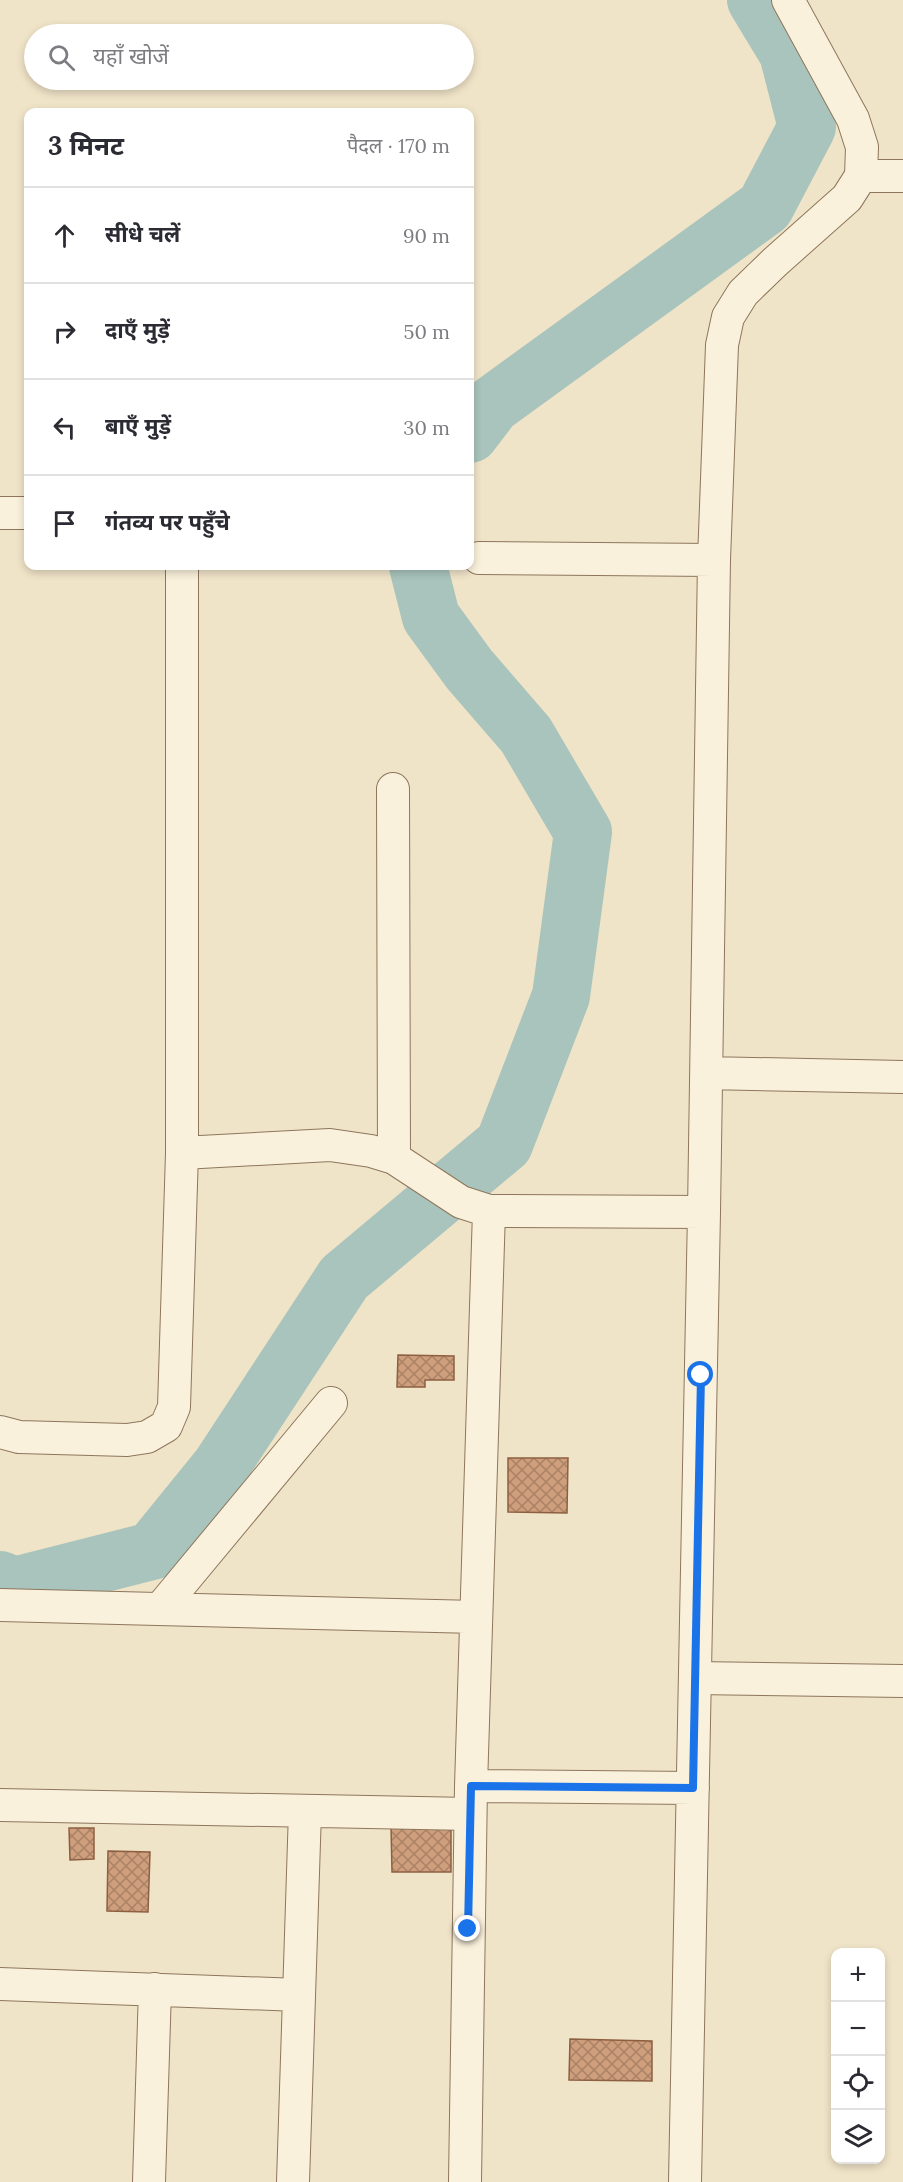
<!DOCTYPE html>
<html lang="hi">
<meta charset="utf-8">
<style>
body{margin:0;font-family:Lora,"Noto Sans Devanagari",serif;background:#f2f2f3;color:#2b2b33}
.controls{position:absolute;right:18px;bottom:18px;display:grid;overflow:hidden;border-radius:12px;box-shadow:0 3px 9px #0003}
.controls button{width:54px;height:54px;display:grid;place-items:center;padding:0;border:0;border-bottom:2px solid #e1e1e2;background:#fff;color:#2b2b33;font:30px sans-serif}
.stop{position:absolute;width:18px;height:18px;margin:-14px;border:4px solid #1a73e8;border-radius:50%;background:#fff}
.stop.end{background:#1a73e8;border-color:#fff;box-shadow:0 2px 6px #0008}
.list{margin:0;padding:0;list-style:none}
h2{display:flex;justify-content:space-between;align-items:center;height:78px;margin:0;padding:0 24px;font-size:26px}
h2 small{font-size:20px;font-weight:400;color:#7c7c81}
.list li{display:grid;grid-template-columns:39px 1fr auto;gap:18px;align-items:center;box-sizing:border-box;height:96px;padding:0 24px;border-top:2px solid #e1e1e2}
.list b{display:block;font-size:22px;white-space:nowrap}
.list em{font-size:20px;font-style:normal;color:#7c7c81}
.icon{flex:none;width:33px;height:33px;fill:none;stroke:currentColor;stroke-width:2;stroke-linecap:round;stroke-linejoin:round}
.map{position:relative;flex:none;width:903px;height:2182px;overflow:hidden}
.search{position:absolute;background:#fff;box-shadow:0 3px 9px #0003;left:24px;top:24px;width:450px;height:66px;display:flex;align-items:center;gap:15px;box-sizing:border-box;padding:0 21px;border-radius:33px;color:#7c7c81;font-size:22px}
.panel{position:absolute;background:#fff;box-shadow:0 3px 9px #0003;left:24px;top:108px;width:450px;height:462px;border-radius:12px}
.map>svg:first-child{display:block}
</style>
<div class="map">
<svg width="903" height="2182" viewBox="0 0 903 2182">
<defs>
<pattern id="building-cross-hatch" width="8" height="8" patternUnits="userSpaceOnUse" patternTransform="scale(1.5)"><rect width="8" height="8" fill="#cf9f7d"/><path d="M0 0l8 8M0 8l8-8" fill="none" stroke="#a98266"/></pattern>
</defs>
<rect width="100%" height="100%" fill="#f0e4c8"/>
<g fill="none" stroke-linecap="round" stroke-linejoin="round">
<path stroke="#a9c4bc" stroke-width="58" d="M470 434 492 405 765 207 807 127 788 53 756 0
M0 1580 14 1586 152 1551 221 1466 344 1278 504 1144 561 996 583 832 526 735 469 669 431 617 418 566"/>
</g>
<path fill="url(#building-cross-hatch)" stroke="#8d5f41" stroke-width="1.5" d="M398 1355 454 1356V1380H425V1387H397Z
M508 1458H568L567 1513 508 1512Z
M451 1825V1872H392L391 1826Z
M69 1828H94V1859L70 1860Z
M108 1851 150 1852 148 1912 107 1911Z
M570 2039 652 2041V2081L569 2080Z"/>
<g fill="none" stroke-linecap="round" stroke-linejoin="round">
<g stroke="#8d765c" stroke-width="34">
<path id="street" d="M861 176H903
M0 513H28
M479 558 714 560
M182 566V1153
M393 789 394 1158
M707 1073 903 1077
M0 1432 19 1437 127 1440 147 1437 166 1426 174 1407 182 1153 330 1145 371 1151 394 1158 461 1202 489 1211 704 1212
M0 1605 476 1617
M160 1609 331 1403
M695 1678 903 1681
M471 1786 693 1788
M0 1805 470 1814
M0 1984 299 1995
M149 2182 155 1989
M293 2182 305 1811
M465 2182 471 1786 489 1211
M685 2182 704 1212 714 560 722 345 728 317 743 293 775 262 847 198 861 176 862 147 853 119 788 0"/>
</g>
<use href="#street" stroke="#faf1dc" stroke-width="32"/>
</g>
<g fill="none" stroke-linecap="round" stroke-linejoin="round">
<path stroke="#1a73e8" stroke-width="8" d="M468 1929 471 1786 693 1788 701 1375"/>
</g>
</svg>
<div class="controls">
<button>+</button>
<button>−</button>
<button><svg class="icon" aria-label="locate" viewBox="0 0 24 24"><circle cx="12" cy="12" r="6"/><path d="M12 2v4M12 18v4M2 12h4M18 12h4"/></svg></button>
<button><svg class="icon" aria-label="layers" viewBox="0 0 24 24"><path d="M12 4l9 5-9 5-9-5zM3 14l9 5 9-5"/></svg></button>
</div>
<div class="stop" style="left:701px;top:1375px"></div>
<div class="stop end" style="left:468px;top:1929px"></div>
<div class="search"><svg class="icon" aria-label="search" viewBox="0 0 24 24"><circle cx="10" cy="10" r="6"/><path d="M15 15l6 6"/></svg>यहाँ खोजें</div>
<section class="panel">
<h2>3 मिनट<small>पैदल · 170 m</small></h2>
<ul class="list">
<li><svg class="icon" aria-label="ahead" viewBox="0 0 24 24"><path d="M12 20V5M6 11l6-6 6 6"/></svg><div><b>सीधे चलें</b></div><em>90 m</em></li>
<li><svg class="icon" aria-label="right" viewBox="0 0 24 24"><path d="M7 20v-9h11M14 6l5 5-5 5"/></svg><div><b>दाएँ मुड़ें</b></div><em>50 m</em></li>
<li><svg class="icon" aria-label="left" viewBox="0 0 24 24"><path d="M17 20v-9H6M10 6l-5 5 5 5"/></svg><div><b>बाएँ मुड़ें</b></div><em>30 m</em></li>
<li><svg class="icon" aria-label="arrive" viewBox="0 0 24 24"><path d="M6 21V4h12l-3 4 3 4H6"/></svg><div><b>गंतव्य पर पहुँचे</b></div></li>
</ul>
</section>
</div>
